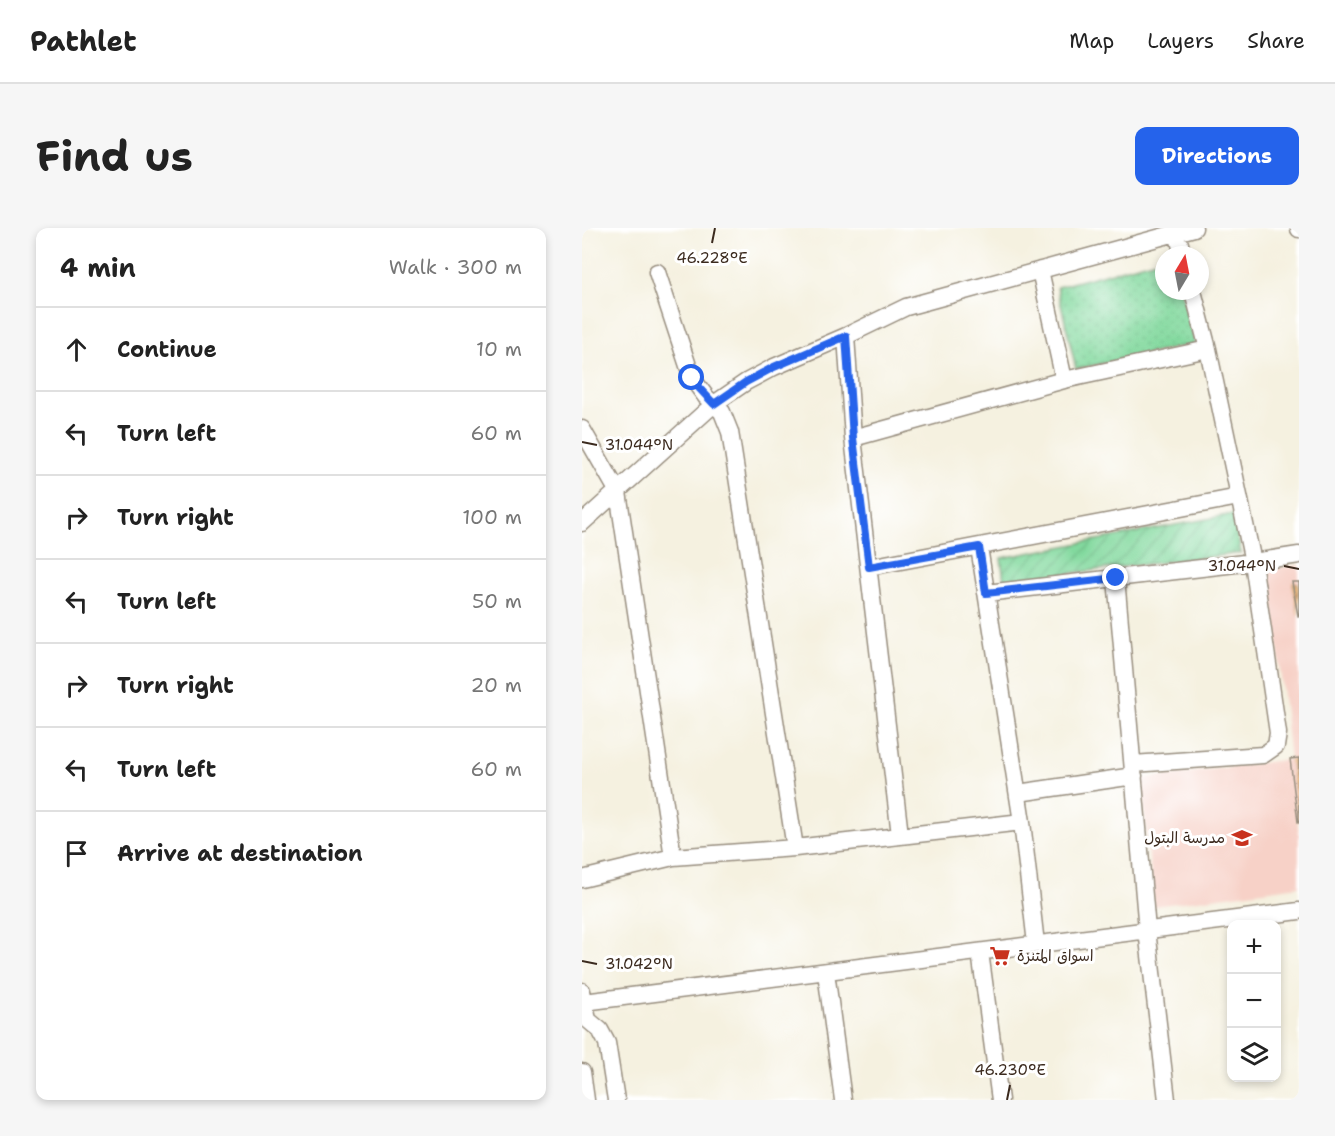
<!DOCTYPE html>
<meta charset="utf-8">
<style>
body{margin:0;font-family:"Shantell Sans","Playpen Sans Arabic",sans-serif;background:#f6f6f6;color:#222}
.controls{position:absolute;right:18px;bottom:18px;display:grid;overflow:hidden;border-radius:12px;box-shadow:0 3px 9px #0003}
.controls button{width:54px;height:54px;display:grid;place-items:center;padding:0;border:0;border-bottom:2px solid #e0e0e0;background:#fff;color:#222;font:30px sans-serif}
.compass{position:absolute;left:573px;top:18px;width:54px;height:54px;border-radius:50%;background:#fff;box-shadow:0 3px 9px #0003;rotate:10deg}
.stop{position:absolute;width:18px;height:18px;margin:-14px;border:4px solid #2563eb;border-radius:50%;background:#fff}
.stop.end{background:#2563eb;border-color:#fff;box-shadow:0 2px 6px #0008}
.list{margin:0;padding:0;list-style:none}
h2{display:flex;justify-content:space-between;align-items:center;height:78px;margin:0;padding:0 24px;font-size:26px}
h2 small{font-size:20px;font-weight:400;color:#767676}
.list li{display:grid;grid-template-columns:39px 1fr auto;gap:18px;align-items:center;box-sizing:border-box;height:84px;padding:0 24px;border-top:2px solid #e0e0e0}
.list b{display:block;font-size:22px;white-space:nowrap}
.list em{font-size:20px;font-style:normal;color:#767676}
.icon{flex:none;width:33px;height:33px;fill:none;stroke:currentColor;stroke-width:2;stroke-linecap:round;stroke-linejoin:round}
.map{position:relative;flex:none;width:717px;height:872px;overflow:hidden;border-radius:12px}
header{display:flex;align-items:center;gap:36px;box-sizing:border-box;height:84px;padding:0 30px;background:#fff;border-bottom:2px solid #e0e0e0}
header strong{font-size:28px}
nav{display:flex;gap:33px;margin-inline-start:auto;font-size:21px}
.intro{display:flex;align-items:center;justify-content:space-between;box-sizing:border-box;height:144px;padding:0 36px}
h1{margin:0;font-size:42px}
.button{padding:15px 27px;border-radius:12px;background:#2563eb;color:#fff;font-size:21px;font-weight:700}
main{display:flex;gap:36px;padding:0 36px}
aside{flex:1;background:#fff;border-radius:12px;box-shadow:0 3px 9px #0003}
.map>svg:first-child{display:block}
</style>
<header>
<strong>Pathlet</strong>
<nav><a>Map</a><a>Layers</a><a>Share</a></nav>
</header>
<div class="intro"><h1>Find us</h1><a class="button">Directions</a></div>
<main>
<aside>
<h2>4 min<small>Walk · 300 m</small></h2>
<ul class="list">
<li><svg class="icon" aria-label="ahead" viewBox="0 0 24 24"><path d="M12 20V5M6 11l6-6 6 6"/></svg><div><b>Continue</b></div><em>10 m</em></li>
<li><svg class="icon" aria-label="left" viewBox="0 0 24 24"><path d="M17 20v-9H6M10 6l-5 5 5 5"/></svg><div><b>Turn left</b></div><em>60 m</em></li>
<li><svg class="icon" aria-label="right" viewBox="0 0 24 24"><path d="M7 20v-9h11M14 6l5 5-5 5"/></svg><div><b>Turn right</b></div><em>100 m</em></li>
<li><svg class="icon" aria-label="left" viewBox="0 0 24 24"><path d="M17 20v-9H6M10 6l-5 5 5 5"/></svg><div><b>Turn left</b></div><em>50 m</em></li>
<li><svg class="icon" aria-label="right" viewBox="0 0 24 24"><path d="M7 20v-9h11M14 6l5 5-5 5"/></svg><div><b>Turn right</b></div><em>20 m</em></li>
<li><svg class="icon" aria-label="left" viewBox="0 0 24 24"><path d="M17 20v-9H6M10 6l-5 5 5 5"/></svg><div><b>Turn left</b></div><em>60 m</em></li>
<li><svg class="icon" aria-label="arrive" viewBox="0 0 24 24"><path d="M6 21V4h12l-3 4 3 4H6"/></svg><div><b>Arrive at destination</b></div></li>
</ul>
</aside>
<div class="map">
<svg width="717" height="872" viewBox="0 0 717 872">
<defs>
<pattern id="park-dots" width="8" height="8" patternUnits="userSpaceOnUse" patternTransform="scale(1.5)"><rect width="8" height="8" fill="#82d99e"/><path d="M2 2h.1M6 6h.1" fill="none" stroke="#71ba88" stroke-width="1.8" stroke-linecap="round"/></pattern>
<pattern id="garden-furrows" width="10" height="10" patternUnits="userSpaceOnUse" patternTransform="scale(1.5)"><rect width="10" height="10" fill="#82d99e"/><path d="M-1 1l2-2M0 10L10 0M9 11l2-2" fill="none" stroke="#71ba88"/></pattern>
<pattern id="building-cross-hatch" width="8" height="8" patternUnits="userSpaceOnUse" patternTransform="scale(1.5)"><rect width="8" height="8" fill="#e2b27a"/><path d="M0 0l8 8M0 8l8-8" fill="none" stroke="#b89163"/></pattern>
</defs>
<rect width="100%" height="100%" fill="#fff"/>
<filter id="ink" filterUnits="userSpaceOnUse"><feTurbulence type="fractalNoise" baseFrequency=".0167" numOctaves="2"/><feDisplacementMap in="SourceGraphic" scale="12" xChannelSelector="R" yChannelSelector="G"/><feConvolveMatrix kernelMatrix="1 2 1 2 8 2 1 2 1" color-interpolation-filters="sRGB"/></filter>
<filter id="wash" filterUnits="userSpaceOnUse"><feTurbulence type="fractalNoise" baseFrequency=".008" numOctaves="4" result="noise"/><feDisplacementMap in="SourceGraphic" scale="24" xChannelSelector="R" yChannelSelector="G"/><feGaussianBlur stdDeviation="1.35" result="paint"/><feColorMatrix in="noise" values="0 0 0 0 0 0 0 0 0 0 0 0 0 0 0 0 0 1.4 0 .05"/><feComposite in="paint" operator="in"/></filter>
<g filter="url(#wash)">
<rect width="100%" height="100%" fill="#f5f1e0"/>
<path fill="#f7d1c7" d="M717 337V530L708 532 717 607V658L572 678 559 551 708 531 687 341Z"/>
<path fill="url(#park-dots)" stroke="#5e825e" stroke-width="1.5" d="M582 30V63H599L613 116 494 141 475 59Z"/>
<path fill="url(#garden-furrows)" stroke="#5e825e" stroke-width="1.5" d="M651 286 659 325 422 353 419 330Z"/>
<g id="blocks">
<path fill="url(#building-cross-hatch)" d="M710 354H717V388H716Z
M717 530V594H716L708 531Z"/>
</g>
</g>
<g filter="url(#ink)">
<use href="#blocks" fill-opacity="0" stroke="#988e7f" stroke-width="1.5"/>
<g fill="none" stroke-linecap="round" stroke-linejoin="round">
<g stroke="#988e7f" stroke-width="19">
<path id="minor" d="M717 0V1
M595 5 601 27
M458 42 482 152
M75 44 110 150 124 169 140 184 148 204 213 620
M264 108 271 210 318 607
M0 201 36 264 91 629
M271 210 482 152 626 121
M0 295 132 176 164 154 192 139 264 108 324 79 612 0
M397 319 440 594 454 716
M287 339 657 269
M534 350 565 702 585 872
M404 365 671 334 717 327
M551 536 681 527 694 518 696 505 671 334 626 121 611 63
M436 565 552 548
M0 651 91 629 213 620 440 594
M398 724 418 872
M244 744 261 872
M0 763 6 792 18 802 25 815 34 872
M2 774 717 683
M0 844 4 872"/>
</g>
<use href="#minor" stroke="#fff" stroke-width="16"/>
</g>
</g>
<g fill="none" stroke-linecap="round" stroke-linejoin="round" filter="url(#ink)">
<path stroke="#2563eb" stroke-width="8" d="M110 150 117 160 132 176 164 154 192 139 264 108 271 210 287 339 397 319 404 365 534 350"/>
</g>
<path fill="none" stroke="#3b2a1e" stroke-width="2" d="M130 15 133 0M0 214 15 217M702 338 717 341M0 733 15 736M425 872 428 857"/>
<defs>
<g id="school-bare" transform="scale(1.62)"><path d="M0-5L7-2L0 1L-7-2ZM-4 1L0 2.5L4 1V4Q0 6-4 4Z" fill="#c8321e" stroke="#fff" stroke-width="2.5" paint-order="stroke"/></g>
<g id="supermarket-bare" transform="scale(1.62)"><path d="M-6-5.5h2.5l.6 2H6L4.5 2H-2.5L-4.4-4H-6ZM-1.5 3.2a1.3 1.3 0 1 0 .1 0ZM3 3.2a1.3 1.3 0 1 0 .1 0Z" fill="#c8321e" stroke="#fff" stroke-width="2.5" paint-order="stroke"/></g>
</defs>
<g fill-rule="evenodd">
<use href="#school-bare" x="660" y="610"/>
<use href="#supermarket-bare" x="418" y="728"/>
</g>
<g text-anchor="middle" stroke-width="6" stroke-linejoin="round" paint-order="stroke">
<g font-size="15" fill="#3b2a1e" stroke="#fff" text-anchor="end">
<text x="643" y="615">مدرسة البتول</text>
<text x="435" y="733" text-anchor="start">اسواق المتنزة</text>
</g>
</g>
<g font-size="15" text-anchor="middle" fill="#3b2a1e" stroke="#fff" stroke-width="6" stroke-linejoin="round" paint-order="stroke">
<text x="130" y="35">46.228°E</text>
<text x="57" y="222">31.044°N</text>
<text x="660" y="343">31.044°N</text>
<text x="57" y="741">31.042°N</text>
<text x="428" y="847">46.230°E</text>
</g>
</svg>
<div class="controls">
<button>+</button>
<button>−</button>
<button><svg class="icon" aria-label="layers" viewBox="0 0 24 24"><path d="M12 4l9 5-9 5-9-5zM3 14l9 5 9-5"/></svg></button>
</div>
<svg class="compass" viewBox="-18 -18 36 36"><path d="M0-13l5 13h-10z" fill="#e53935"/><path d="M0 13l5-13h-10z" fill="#767676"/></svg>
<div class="stop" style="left:110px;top:150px"></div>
<div class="stop end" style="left:534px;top:350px"></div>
</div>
</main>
